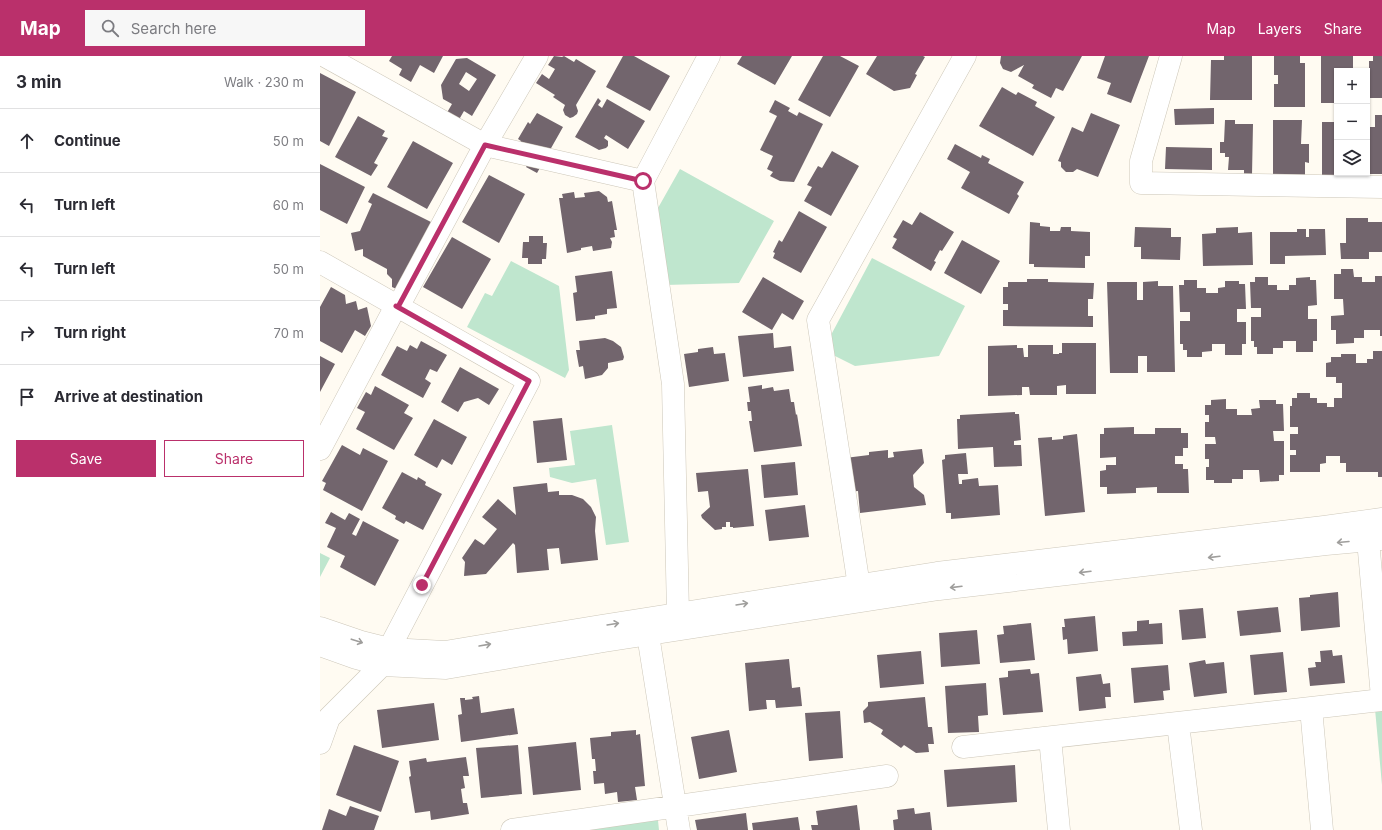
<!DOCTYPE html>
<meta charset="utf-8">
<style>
body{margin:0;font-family:Inter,sans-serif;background:#f7f7f7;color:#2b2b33}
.controls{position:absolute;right:12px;top:12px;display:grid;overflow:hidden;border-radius:0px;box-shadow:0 1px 3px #0004}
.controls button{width:36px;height:36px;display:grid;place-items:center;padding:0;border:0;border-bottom:1px solid #e1e1e2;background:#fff;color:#2b2b33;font:20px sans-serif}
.stop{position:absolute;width:12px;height:12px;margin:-9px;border:3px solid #ba306b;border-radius:50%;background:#fff}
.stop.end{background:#ba306b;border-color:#fff;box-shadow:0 1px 4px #0008}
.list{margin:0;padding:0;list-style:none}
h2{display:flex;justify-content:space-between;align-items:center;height:52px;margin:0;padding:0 16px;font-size:17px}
h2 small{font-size:13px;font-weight:400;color:#7c7c81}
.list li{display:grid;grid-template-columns:26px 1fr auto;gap:12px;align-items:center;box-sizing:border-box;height:64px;padding:0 16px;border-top:1px solid #e1e1e2}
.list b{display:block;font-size:15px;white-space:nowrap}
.list em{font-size:13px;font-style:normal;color:#7c7c81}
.actions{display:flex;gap:8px;padding:12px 16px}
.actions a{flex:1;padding:9px 0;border:1px solid #ba306b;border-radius:0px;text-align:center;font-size:14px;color:#ba306b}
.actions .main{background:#ba306b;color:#fff}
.icon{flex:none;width:22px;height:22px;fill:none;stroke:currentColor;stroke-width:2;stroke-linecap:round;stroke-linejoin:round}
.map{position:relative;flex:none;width:1062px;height:774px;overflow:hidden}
header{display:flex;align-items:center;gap:24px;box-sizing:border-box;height:56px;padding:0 20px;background:#ba306b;color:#fff}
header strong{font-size:19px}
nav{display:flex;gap:22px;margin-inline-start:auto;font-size:14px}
.search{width:280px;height:36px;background:#f7f7f7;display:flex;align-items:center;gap:10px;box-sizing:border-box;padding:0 14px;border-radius:0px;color:#7c7c81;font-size:15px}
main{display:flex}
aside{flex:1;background:#fff}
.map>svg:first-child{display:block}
</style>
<header>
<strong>Map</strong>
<div class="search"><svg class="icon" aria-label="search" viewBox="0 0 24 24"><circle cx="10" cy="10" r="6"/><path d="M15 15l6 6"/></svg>Search here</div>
<nav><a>Map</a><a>Layers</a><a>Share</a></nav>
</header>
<main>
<aside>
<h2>3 min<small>Walk · 230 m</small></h2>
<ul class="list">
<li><svg class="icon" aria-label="ahead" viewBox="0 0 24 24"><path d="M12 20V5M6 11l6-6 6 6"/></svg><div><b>Continue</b></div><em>50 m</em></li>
<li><svg class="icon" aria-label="left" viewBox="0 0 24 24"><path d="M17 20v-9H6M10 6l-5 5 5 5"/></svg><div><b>Turn left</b></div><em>60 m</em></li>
<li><svg class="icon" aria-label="left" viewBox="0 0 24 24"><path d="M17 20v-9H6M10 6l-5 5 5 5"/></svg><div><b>Turn left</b></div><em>50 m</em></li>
<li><svg class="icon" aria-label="right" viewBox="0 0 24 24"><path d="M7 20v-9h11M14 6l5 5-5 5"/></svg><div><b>Turn right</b></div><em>70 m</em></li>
<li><svg class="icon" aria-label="arrive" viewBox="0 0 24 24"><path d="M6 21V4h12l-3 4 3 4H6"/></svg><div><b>Arrive at destination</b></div></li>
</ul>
<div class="actions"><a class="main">Save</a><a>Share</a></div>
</aside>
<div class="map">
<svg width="1062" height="774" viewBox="0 0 1062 774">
<rect width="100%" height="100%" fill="#fffbf2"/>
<path fill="#bfe6ce" d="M360 113 454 165 419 227 345 229 338 152Z
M552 202 645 250 619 300 535 310 503 294Z
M191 205 239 230 249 314 245 322 147 271 165 237 172 240Z
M292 369 309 486 286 489 276 423 252 427 230 421 229 412 255 409 250 375Z
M0 497 10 502 0 521Z
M1055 653H1062V729Z
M337 755 339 774H196Z"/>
<path fill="#72656d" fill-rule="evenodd" d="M72 0H123L114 17 100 9 91 26 79 19 82 13 69 5Z
M234 0 242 1 244 0 254 6 256 3 276 15 256 49 258 55 257 58 253 61 250 62 245 59 243 54 245 49 233 41 235 39 216 27 222 18 229 23 235 13 228 9Z
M303 0H314L350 20 330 55 286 31Z
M422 0H472L455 29 417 8Z
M503 0H520L539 10 510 61 478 44Z
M557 0H603L605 1 595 18 597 19 590 32 574 35 546 18Z
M681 0H762L743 35 736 32 731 42 712 32 714 29 698 20 704 9 691 16 683 13 680 7Z
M785 0H829L811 47 787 38 791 27 777 22Z
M904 0H932V44H890L891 4H904Z
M954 0H980V7H985V51H954V28H958V19H954Z
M1001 0H1033V15H1017V47H1001Z
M1053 0H1062V42H1049V5H1053Z
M147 2 176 19 152 60 144 55 137 67 125 60 132 48 123 43 121 29 136 3ZM146 16 157 23 149 35 139 28Z
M0 17 36 36 9 90 0 85Z
M682 31 696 39 698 36 717 46 715 50 735 61 713 100 659 70Z
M278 42 281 45 278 49 282 52 287 43 325 65 308 93 286 79 284 82 288 85V90L286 92 279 94 255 81Z
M455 44 470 52 468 55 477 60 479 56 503 68 474 126 460 125 450 120 453 116 447 113 453 100 440 94 457 60 449 56Z
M894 52V68L855 69 854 53Z
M217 57 243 71 217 117 206 111 209 106 195 95 201 85 198 83 208 66 210 68Z
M771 57 800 69 778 121 757 113 753 116H746L741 111V106L738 105 752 71 763 76Z
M1055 59H1062V118H1048V71H1055Z
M38 60 65 75 62 80 68 82 54 107 58 109 51 120 15 101Z
M905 64H915V68H933L932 119H924V114H908L909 101H905V97H900V86H904Z
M953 64H982L981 88H989V107L985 106V123H953Z
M1002 66H1017V117H1039V121H1002Z
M93 85 133 107 107 153 67 131Z
M635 88 661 102 662 99 670 103 668 107 704 126 697 138 699 140 689 158 641 132 650 116 627 103Z
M846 91 892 92V114L845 113Z
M512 95 539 110 511 160 484 145 492 131 487 129 498 110 502 112Z
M0 108 45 131 27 168 0 154Z
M169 119 205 138 179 187 142 166Z
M279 135 287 141 288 146 292 145 297 174H294L295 181 290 182 292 186 291 192 273 195 272 190 261 192V194L247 197 239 142H243L242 138 254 136 255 142 265 141 264 137Z
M53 137 117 169 83 236 72 231V223L67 218V213L43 200V193L35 195 31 177 40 175 52 148 48 146Z
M479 155 507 171 481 217 453 202 455 197 453 196 459 184 462 186Z
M600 156 634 176 622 195 620 194 614 205 616 206 611 215 572 192 577 183 573 181 583 164 592 169Z
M1026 162H1048V166H1062V196H1049V203H1021L1020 187H1026Z
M710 166 720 167V170L730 171V175H740L741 171H751V175L770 176V200H765V212L714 211V208H709Z
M815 171 851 172V181H861L860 204 821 203V191H814Z
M918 171V177L932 176 933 209 883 210 882 178 896 177V172Z
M977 173H986V181H989V173H1005L1006 199 965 200V208H950V176H977Z
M209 180H223V187H227L226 203H222V208H208V202H202L203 186H209Z
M132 181 171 203 142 253 103 231Z
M642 184 680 205 661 238 624 217Z
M1021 213H1033L1034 221H1042V226H1055V220H1062V280H1060V274H1044V282H1034V287L1016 288V274H1011V260L1024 259 1023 243H1014V218H1021Z
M292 215 297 252 287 253V258L275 260V263L256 265 253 237 257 236 255 220Z
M443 221 484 245 473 264 462 257 452 274 422 256Z
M935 221H948V229H957V234H969V229H976V222L990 221V224H996L997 249 988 250V263H997V285H993V296H976V285H963V292H953V298H937V291H934V285H931V261H941V252H931L930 226H935Z
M707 223H728V226L774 227 773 243H768V260H773V271L683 270V254H688V248H683V231H688V226H707Z
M864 224H877V232H886V237H898V232L905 231V225H919V228H925L926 253H917V266H926V288H922V299H905V288H892V295L882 296V301H867V294H863V288H860V265H870V256H860L859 229H864Z
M838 225V230H853L855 316H827V300H818V317H790L787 226H817V244H823V226Z
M11 231 25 239 26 248 36 245 38 254 47 251 51 270 45 280 35 274 22 297 0 285V251Z
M453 277 454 292 471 290 474 315 423 321 418 280Z
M285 282 293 285 301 291 304 301 303 304 288 307V312L282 319 265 323 263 310 259 311 256 294H260L259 285Z
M101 285 127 299 117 316 110 313 105 323 111 327 103 342 61 319 77 290 87 295 90 289 97 293Z
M742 287H776V338H746V329L737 330V339H710L709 331H702V339L668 340V290L697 289V292H703L704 301H708V289H733V298H739V297H742Z
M393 291 394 298 405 297 409 325 369 331 364 298 378 296V293Z
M1053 295H1062V421H1058V416H1026V407H1020V400H1006V407L1000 408V416H970V399H976V394H970V378H978V371H970V350H972V342H977V337H990V342H997V347H1007V351H1014V342H1022V327H1016V321H1006V307L1011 306V301H1021V298H1036V307H1047V303H1053Z
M0 300 15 308 0 336Z
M140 311 179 333 169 349 158 342 144 346 138 356 121 346Z
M442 329V333L453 331 454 335 469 333 471 346H474L476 359 477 358 482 390 434 396 429 365H432L431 355H428L427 346H430L428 331Z
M55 330 89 349 84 357 93 362 74 394 36 373 45 356 37 352 46 336 51 339Z
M906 343V353H917V359H932L931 353 940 352 939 344H956V348H963L964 375H953L954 385H964V419H959V425L940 426 939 414H923V423H912V427H894V424H886V411H889V403H885V388H896L895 381H885V366H889V359H885V349H891V344Z
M695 356V358H699L701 384 694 385V389H701L702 410 674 411 673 391 638 393 637 363H640V359Z
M242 362 247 404 217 407 213 365Z
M114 363 147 381 132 409 122 403 117 412 94 399Z
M814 371V378H835V372H861V377H868V392H863V400H855V408H863V413H868L869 437H837V431L816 432V437L787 438V431H780V415L786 414V409H796V401L780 402V378H784V372Z
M757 378 765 456 725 460 718 382 732 381V384L743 383V380Z
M22 389 40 399 43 392 68 405 42 455 3 434 6 427 2 425Z
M602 393 604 407 593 419 594 431 604 439 606 449 540 457 538 435 529 436 525 402 549 399V396L568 394V402L574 401 573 396Z
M646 397 648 418H638L639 428H642V424L658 422 659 430 678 429 680 459 631 463V457H626L622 404 625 403V399Z
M475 406 478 439 444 442 441 409Z
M428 413 434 470 413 472V471H410V466H406V471H402V473L395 474 382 462 381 459 390 451 388 435 378 436 376 417Z
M82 416 97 424 98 421 106 426 105 429 122 438 103 474 86 465 84 468 75 463 76 460 62 452Z
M227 427 228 436 239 435V439H252L263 443 271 451 276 461 275 475 278 504 241 508 239 492 227 493 229 514 197 517 195 489 193 487 166 518 144 520 145 506 142 502 155 483 164 489 177 473 162 461 178 443 196 459 193 431Z
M485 449 489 481 449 485 445 454Z
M11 456 25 464 29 457 40 463 32 478 36 480 43 465 79 484 55 530 20 511 25 500 7 491 16 472 5 467Z
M1018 536 1020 571 981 575 979 542 990 541V539Z
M958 551 961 576 920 580 917 555Z
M883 552 886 582 862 584 859 554Z
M775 560 778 595 748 598 747 583 743 584 742 571H745L744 563Z
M829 564V568L842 567 843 588 803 590 802 576 817 575V565Z
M711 567 715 604 680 607 677 579 684 578 683 570Z
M657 574 660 608 621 611 619 577Z
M1012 594 1013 600 1022 599 1025 627 990 630 988 612 996 611 995 606H1001L1000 595Z
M601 595 604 628 560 632 557 599Z
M963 596 967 636 934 639 930 599Z
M469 603 472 632 480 631 482 650 456 652 455 644H446L447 653 429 655 425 607Z
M885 604 886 608 904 606 907 637 874 641 869 607Z
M848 609 850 634 843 635 844 644 814 647 811 612Z
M710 613 711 618 719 617 723 656 683 659 679 622 688 621V615Z
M781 618 783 628 790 627 791 641H785L786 652 759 655 756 621Z
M666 627 668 659 658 660 659 676 628 677 625 630Z
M159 640 161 657 194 652 198 678 141 686 138 659 142 658 140 642H145V644L153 643 152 641Z
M605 641 608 671H612L614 688H608L609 696 596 697 584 689 581 692 561 678 563 674 550 666 544 667 543 655 548 650V646Z
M114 647 119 684 62 692 57 654Z
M520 655 523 702 489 705 485 657Z
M316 674V679L320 678 325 730 315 731 317 744 298 746 297 736 285 738 284 727 274 728 273 715H276L275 703H272L270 682 291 680V676Z
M409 674 417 716 379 723 371 681Z
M256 686 261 734 213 739 208 691Z
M34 689 79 705 61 756 16 739Z
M198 689 202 738 161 742 156 692Z
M146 701 149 720H143L145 732 141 733 143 747H147L149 758 111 764 110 755 95 757 89 721 91 720 89 705 106 702 107 706Z
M695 709 697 746 627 751 624 714Z
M537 749 540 774H492L491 769H498L496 755Z
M30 750 59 760 54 774H2L9 753 26 760Z
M594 752 595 758 610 756 612 774H574L573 764 578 763 577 754Z
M426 757 428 774H377L375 764Z
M478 761 480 774H433L432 767Z"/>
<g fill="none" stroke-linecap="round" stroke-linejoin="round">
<g stroke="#cdc7b9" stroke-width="23">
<path id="minor" d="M5 0 165 89 217 0
M851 0 821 105V127L1062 131
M0 393 76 250 78 251 165 89 323 125
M1048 484 1062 641
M539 530 498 264 645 0
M358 558 353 328 323 125 389 0
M328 579 359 774
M991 652 1002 774
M858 668 871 774
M730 682 739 774
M643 691 1062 644
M192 774 567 720"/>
</g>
<g stroke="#cdc7b9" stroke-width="23">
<path id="tertiary" d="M0 206 209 325 69 593 62 609 9 662 0 687
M0 572 41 586 69 593 125 596 281 570 617 517 1004 471 1062 463
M0 589 36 602 62 609 126 612 284 585 619 533 1006 488 1062 483"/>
</g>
<use href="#minor" stroke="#fff" stroke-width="22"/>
<use href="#tertiary" stroke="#fff" stroke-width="22"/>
</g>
<defs><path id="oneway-shaft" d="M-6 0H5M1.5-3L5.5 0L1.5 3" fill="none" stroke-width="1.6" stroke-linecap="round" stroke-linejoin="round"/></defs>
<g stroke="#9f9e9c">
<use href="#oneway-shaft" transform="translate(1023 486) rotate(175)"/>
<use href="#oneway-shaft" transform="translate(894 501) rotate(173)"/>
<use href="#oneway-shaft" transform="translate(765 516) rotate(173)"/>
<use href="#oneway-shaft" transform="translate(636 531) rotate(173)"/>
<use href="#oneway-shaft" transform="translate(422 548) rotate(-9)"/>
<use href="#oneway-shaft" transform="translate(293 568) rotate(-9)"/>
<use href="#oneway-shaft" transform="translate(37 585) rotate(18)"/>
<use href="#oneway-shaft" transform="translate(165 589) rotate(-10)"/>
</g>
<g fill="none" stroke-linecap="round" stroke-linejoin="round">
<path stroke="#ba306b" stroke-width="5" d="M102 529 209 325 76 250 78 251 165 89 323 125"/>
</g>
</svg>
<div class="controls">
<button>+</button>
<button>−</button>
<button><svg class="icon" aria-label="layers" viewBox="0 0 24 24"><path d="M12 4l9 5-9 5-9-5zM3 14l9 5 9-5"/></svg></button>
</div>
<div class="stop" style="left:323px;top:125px"></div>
<div class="stop end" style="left:102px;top:529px"></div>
</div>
</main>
